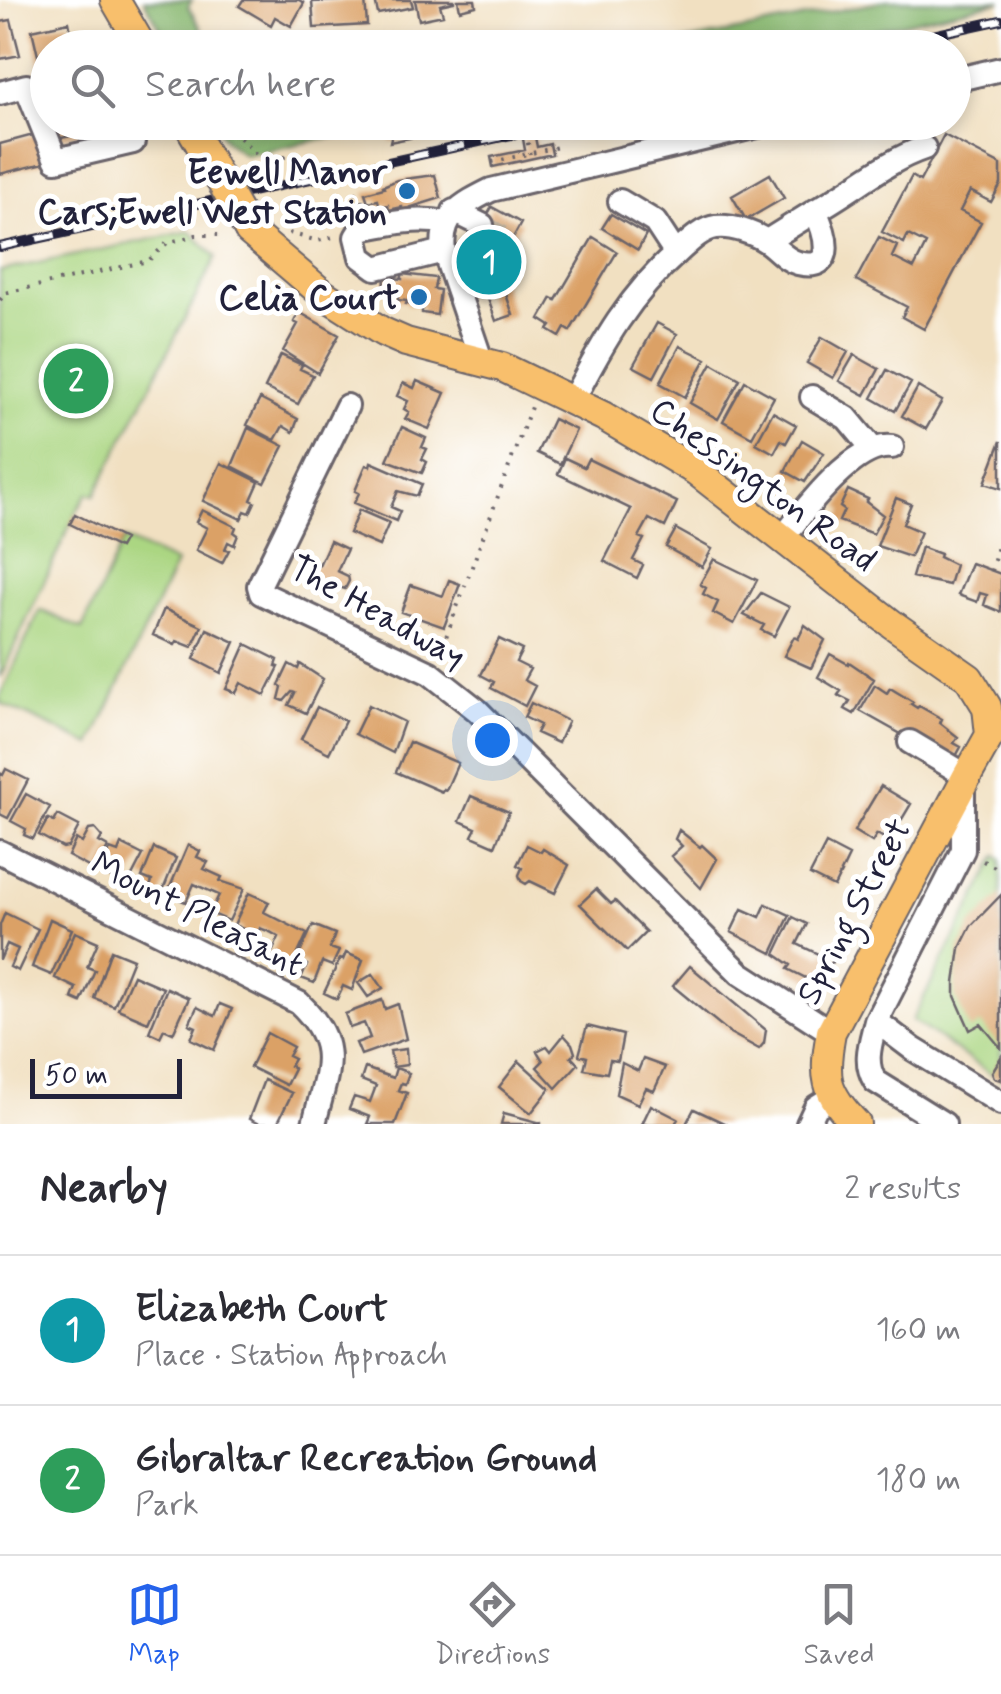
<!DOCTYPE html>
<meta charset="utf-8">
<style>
body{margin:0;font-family:Mynerve,sans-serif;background:#f2f2f3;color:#2b2b33}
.scale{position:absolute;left:30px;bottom:25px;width:152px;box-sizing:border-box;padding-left:10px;border:5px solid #22223b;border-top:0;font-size:28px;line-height:35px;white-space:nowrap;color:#22223b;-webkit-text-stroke:8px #fff;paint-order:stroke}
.you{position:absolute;left:492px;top:740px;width:35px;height:35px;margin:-25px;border:8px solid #fff;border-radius:50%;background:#1a73e8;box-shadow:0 0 0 15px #1a73e833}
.badge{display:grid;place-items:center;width:65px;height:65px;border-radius:50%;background:#2563eb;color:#fff;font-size:32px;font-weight:700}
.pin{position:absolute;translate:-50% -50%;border:5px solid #fff;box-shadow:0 2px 10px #0006}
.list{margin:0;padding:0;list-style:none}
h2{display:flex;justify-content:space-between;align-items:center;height:130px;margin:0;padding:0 40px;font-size:42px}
h2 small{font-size:32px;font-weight:400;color:#7c7c81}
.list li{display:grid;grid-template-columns:65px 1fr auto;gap:30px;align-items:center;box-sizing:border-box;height:150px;padding:0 40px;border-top:2px solid #e1e1e2}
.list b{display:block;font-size:38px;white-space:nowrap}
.list p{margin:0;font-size:32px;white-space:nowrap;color:#7c7c81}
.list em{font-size:32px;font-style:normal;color:#7c7c81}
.icon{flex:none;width:55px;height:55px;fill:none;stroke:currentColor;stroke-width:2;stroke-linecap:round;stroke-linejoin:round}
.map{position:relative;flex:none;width:1001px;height:1124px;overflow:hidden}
.search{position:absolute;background:#fff;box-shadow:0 5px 15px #0003;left:30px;right:30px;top:30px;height:110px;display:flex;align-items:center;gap:25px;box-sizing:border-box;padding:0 35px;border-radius:55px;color:#7c7c81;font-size:38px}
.sheet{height:430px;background:#fff}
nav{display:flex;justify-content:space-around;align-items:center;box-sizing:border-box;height:140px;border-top:2px solid #e1e1e2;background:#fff;font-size:28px;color:#7c7c81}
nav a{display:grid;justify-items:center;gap:5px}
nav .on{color:#2563eb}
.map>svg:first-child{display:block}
</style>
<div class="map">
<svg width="1001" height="1124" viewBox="0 0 1001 1124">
<rect width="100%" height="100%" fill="#fff"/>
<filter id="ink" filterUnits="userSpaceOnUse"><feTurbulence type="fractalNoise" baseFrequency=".01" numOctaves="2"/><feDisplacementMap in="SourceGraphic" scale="20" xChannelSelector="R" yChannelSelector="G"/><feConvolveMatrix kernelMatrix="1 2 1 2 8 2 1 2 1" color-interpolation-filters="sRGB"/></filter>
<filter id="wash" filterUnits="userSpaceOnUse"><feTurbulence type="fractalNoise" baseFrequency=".0048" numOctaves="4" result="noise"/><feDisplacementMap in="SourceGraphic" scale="40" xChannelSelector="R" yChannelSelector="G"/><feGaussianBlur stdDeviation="2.25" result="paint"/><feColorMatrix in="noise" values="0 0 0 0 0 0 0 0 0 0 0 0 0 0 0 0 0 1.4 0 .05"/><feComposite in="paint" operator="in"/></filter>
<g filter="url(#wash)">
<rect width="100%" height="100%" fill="#f1e0c1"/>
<path fill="#abd682" stroke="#667c5e" stroke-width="2.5" d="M190 231 216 257 95 495 88 493 75 514 0 678V271Z
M124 539 176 563 91 745 0 703V696L40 610 82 629Z
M997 856 1001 859V1081L912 1020Z"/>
<path fill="#88b770" stroke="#556c56" stroke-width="2.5" d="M144 0H192L188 7 212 47H171Z
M888 0 1001 1 799 47H659Z
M214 123H256L261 130 297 123H401L244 155 225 140Z"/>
<g id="blocks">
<path fill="#dba166" d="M243 0H299L304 3 291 26 275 17 271 25 239 6Z
M365 0 367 25 314 28 312 2Z
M375 0H411L413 7 378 14Z
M415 0H454V2L440 5 443 15 419 20Z
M458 0H475L476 6 460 10Z
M11 20 20 55 0 59V22Z
M69 22 74 48H48L46 90 32 30Z
M54 122H95L97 130 57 139Z
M520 122H532L537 147 550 144 552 154 493 167 491 157 525 150Z
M405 131 410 138 390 142 392 133Z
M37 134 44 163 0 174V144Z
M944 135 1001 165V184L991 202 970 191 960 211 981 222 924 329 902 317 907 307 856 280 879 237 897 246 892 257 914 268 926 244 908 235 904 243 882 232 912 176 920 181Z
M770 174 784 198 746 220 732 196Z
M435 175 441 198 402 210V207L389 210 388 205 380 207 378 200 368 202 365 193 384 188 383 186 397 180Z
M492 207 521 223 497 267 513 315 496 321 476 266 482 257 468 249Z
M611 214 646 235 638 250 602 228Z
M593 237 617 252 570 331 565 328 560 337 548 330 551 326 540 319 552 298 556 300Z
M402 274 436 278 434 289 440 290 437 315 422 313V306L406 304 407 301 398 300V294L384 293 385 277 402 279Z
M299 312 339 335 318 373 283 351 298 324 294 322Z
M657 323 677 334 654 377 633 366Z
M822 337 848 352 833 378 807 363Z
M680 346 706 359 685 397 660 383Z
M281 355 302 365 300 369 313 375 298 404 265 388Z
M854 355 879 369 865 395 839 381Z
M712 363 740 379 718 419 690 403Z
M887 370 911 383 895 411 872 398Z
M417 381 445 393 429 429 405 419 409 412 404 409 408 401 397 396 403 383 414 388Z
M745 381 774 397 752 437 723 421Z
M918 387 942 401 926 429 902 416Z
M260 399 298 419 293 432 283 426 275 440 247 425Z
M773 412 796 425 786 443 781 440 774 453 756 443Z
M553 419 576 430 560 464 537 453Z
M402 427 426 438 422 447 427 449 422 459 427 462 422 473 387 460Z
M248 428 284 446 265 483 232 466Z
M802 440 824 453 805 482 785 471Z
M1001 441V488L985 483Z
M565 458 584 467 588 459 677 502 665 527 649 519 639 537 644 539 633 560 643 565 637 578 604 561 631 509 558 474Z
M371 462 422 484 417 496 398 491 391 507 400 511 396 521 354 503 359 493 355 491 366 465 370 466Z
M221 463 259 482 251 500 255 502 250 513 245 511 241 519 203 501Z
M848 490 868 499 866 502 883 515 873 534 839 521 844 510 840 507Z
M896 498 911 504 903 524 921 532 910 557 877 546Z
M202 510 236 527 234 532 238 535 234 545 228 542 225 549 229 550 222 563 196 550 207 528 196 522Z
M359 510 389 523 379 546 349 533Z
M75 514 124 539 119 548 70 524Z
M676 529 712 549 702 567 666 547Z
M330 541 347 549 337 571 348 576 349 581 345 589 333 585 329 594 310 585 315 576 310 574 315 563 319 565Z
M921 547 940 554 939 557 955 565 949 585 912 577Z
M714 559 757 580 734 624 713 613 718 602 703 594 706 588 700 584Z
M971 563 1001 574V612L984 605 987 595 980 593 977 602 958 595Z
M449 580 460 584 444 627 401 612 411 585 443 596Z
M761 593 789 607 774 636 761 630 764 625 744 615Z
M164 609 202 626 192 647 177 641 175 645 153 635Z
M805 625 825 640 811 668 784 656 794 637 798 639Z
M207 629 235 642 221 673 194 659Z
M499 639 522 650 516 662 530 669 524 680 535 686 525 706 491 688 494 682 481 675Z
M246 644 278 660 276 666 279 667 265 695 241 683 236 693 226 689Z
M830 654 848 664 849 662 874 679 854 714 845 709 850 701 838 695 841 691 818 677Z
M289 664 298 669 300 664 323 679 306 713 289 705 295 693 292 692 284 701 279 699 282 687 279 685Z
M875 685 887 693 890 688 913 702 911 704 917 708 919 706 942 719 940 723 958 737 954 743 961 747 955 758 902 732 901 734 860 711Z
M531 703 568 721 558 743 536 733 540 725 524 717Z
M369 705 404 722 393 753 355 734Z
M317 707 345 721 329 753 301 739Z
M409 742 458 763 446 790 443 789 442 792 396 772Z
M6 769 28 780 8 818 0 814V773L3 775Z
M881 786 911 804 902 819 897 816 884 838 877 834 872 842 854 831Z
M26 794 50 807 33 839 24 835 26 829 11 821Z
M471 796 509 812 495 846 472 836 476 828 460 821Z
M58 815 79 826 68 847 63 848 39 835 48 819 54 822Z
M95 829 102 837 99 842 108 847 96 871 68 856 76 839 82 843 89 830Z
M679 830 700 847 702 845 717 859 701 888 671 856 682 846 675 839Z
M121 844 143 855 129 882 124 880 122 883 99 872 110 849 118 852Z
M826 844 849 856 834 887 810 875Z
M188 845 200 851 197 857 208 862 204 869 222 877 220 881 244 889 229 921 210 913 219 895 194 884 186 902 167 894Z
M527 845 541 852 543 849 569 865 555 893 530 881 526 884 521 881 519 875 522 868 517 865Z
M154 848 176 858 159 900 147 895 152 881 142 877Z
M596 889 611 904 615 901 646 932 627 951 580 904Z
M249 893 269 902 264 912 307 934 291 969 269 959 279 937 270 932 260 928 251 949 237 942 243 929 234 925Z
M1001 895V1048L981 1024 970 1030 955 996V983L960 948 971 926Z
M766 904 790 915 772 953 731 932 742 909 760 917Z
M5 913 38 929 18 971 10 967 18 949 7 944 0 960V925Z
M793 917 807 924 797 944 822 956 825 951 832 952 834 958 820 985 788 969 791 965 775 954Z
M50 919 72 929 51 975 32 967Z
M313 925 335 934 330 948 339 951 332 966 322 962 314 983 301 978 307 965 297 960Z
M75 932 98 942 87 967 95 970 81 1002 72 998 76 988 55 978Z
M111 950 133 959 114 1006 94 998Z
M346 953 363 960 352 990 343 986 337 999 324 993 340 959 343 960Z
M690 966 766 1030 764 1043 759 1049 730 1033 673 986Z
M373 974 383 988 368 997 358 983Z
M133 975 163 988 148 1022 118 1009Z
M167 988 189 998 173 1033 164 1029 160 1037 149 1032Z
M382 1000 385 1009 398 1004 406 1039 361 1055 356 1043 370 1038 367 1030 364 1023 350 1028 345 1014Z
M220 1004 232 1009 214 1050 191 1039 196 1027 189 1024 197 1007 215 1016Z
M587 1026 623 1035 618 1061 610 1060 607 1073 584 1069 587 1057 579 1055Z
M267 1033 293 1047 288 1056 294 1059 290 1066 294 1069 286 1085 250 1067Z
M564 1035 572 1044 575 1053 571 1057 578 1064 556 1088 537 1067 543 1061 537 1051 547 1046 551 1051Z
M406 1049 407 1065 393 1067 390 1051Z
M1001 1057V1080L994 1078 992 1072Z
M643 1059 665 1067 654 1091 646 1088 638 1104 616 1094 622 1063 638 1071Z
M519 1061 550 1089 531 1113 499 1087Z
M365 1068 393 1078 396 1068 409 1073 405 1084 401 1083 398 1090 407 1093 395 1124H367L370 1117 349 1109 354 1097 370 1102 376 1086 361 1080Z
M264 1080 292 1093 279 1120 286 1124H259L249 1119Z
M651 1105 678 1119 675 1124H642Z
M694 1109 726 1124H686Z
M504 1113 541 1123V1124H501Z"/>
</g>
</g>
<g filter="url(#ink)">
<use href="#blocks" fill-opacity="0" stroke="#6a646a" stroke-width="2.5"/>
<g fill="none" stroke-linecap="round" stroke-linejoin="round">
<path stroke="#c8baa6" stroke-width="22" stroke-dasharray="22 11" stroke-linecap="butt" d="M482 225 511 242"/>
<g stroke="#6a646a" stroke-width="28">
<path id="minor" d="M954 80 1001 69
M0 93 26 86 56 160 133 142
M620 201 655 222 676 254
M454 211 482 225
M767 241 815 211
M444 251 376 268 361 257 356 237 361 229C391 223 416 217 447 223
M481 360 444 251C439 216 463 204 491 190L774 122
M812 397 847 418 872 448
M573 400C602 344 630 294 678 252 688 243 701 229 716 227 731 225 754 233 766 241 777 248 785 260 798 263 839 273 825 231 815 211 852 191 885 161 924 148
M347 406 259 586 261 593 430 673 477 710 740 973 831 1032
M783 538C804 510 855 442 892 447
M910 742 967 776
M0 852 299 1003C344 1046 326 1072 314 1124
M876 1021 913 1049 1001 1103
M808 1124 816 1107 832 1097
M944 1124 875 1081C863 1062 871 1042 876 1021L963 850V785"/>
</g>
<g stroke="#6a646a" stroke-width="32">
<path id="major" d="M115 0 143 48
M187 122 200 144
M249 231 323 294 383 332 406 342 502 367 603 416 696 471 892 624 969 678 987 707 990 735
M856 1124C824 1091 823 1076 831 1032L967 776 990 735 1001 724"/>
</g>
<path stroke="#6a646a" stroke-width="4" stroke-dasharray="2.5 8" stroke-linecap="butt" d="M225 122 260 158 286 157
M492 162 558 147V142
M355 192 367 207
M289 233 318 241 337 236
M0 300 5 293 148 261 167 243 196 235H225
M991 571 1001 535
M439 656 531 407
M983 861 1001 870"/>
<use href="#minor" stroke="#fff" stroke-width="22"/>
<use href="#major" stroke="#f8bf6c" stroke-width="28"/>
<g stroke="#22223b" stroke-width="10">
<path id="rail" d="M874 48 1001 20
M0 247 571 122"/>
</g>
<use href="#rail" stroke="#fff" stroke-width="6" stroke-dasharray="19" stroke-linecap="butt"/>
<g stroke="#6a646a" stroke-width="32" stroke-linecap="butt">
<path id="major-bridge" d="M200 144 249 231"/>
</g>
<path stroke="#6a646a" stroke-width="4" stroke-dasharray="2.5 8" stroke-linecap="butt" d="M524 122 530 154"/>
<use href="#major-bridge" stroke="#f8bf6c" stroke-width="28"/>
</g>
</g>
<g fill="#1f6fb2" stroke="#fff" stroke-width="4">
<circle cx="407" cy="191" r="10"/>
<circle cx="419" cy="297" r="10"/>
</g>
<g text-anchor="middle" stroke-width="10" stroke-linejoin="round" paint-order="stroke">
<g font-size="35" font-weight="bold" fill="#22223b" stroke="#fff" text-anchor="end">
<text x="387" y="183">Eewell Manor<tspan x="387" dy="40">Cars;Ewell West Station</tspan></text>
<text x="399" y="309">Celia Court</text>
</g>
<g font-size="35" fill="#22223b" stroke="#fff">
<text transform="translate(764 484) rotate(36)" y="12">Chessington Road</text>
<text transform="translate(378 611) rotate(29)" y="12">The Headway</text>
<text transform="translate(853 911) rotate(-62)" y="12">Spring Street</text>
<text transform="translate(198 913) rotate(27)" y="12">Mount Pleasant</text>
</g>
</g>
</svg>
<div class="scale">50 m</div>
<div class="you"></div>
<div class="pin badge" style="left:489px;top:262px;background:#0f9aa8">1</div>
<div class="pin badge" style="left:76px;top:381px;background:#2e9e5b">2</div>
<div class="search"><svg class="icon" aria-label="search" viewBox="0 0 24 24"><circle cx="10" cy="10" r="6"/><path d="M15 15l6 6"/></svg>Search here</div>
</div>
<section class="sheet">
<h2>Nearby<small>2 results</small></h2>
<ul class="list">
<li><span class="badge" style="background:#0f9aa8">1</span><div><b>Elizabeth Court</b><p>Place · Station Approach</p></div><em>160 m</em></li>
<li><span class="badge" style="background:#2e9e5b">2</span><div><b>Gibraltar Recreation Ground</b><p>Park</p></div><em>180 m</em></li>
</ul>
</section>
<nav>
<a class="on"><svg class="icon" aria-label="map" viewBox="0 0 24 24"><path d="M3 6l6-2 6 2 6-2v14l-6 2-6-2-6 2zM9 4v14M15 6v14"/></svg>Map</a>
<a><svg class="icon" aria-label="directions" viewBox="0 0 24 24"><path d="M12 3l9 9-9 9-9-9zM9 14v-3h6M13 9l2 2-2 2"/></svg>Directions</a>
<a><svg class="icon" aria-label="saved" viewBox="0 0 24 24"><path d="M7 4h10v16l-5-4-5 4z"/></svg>Saved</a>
</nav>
